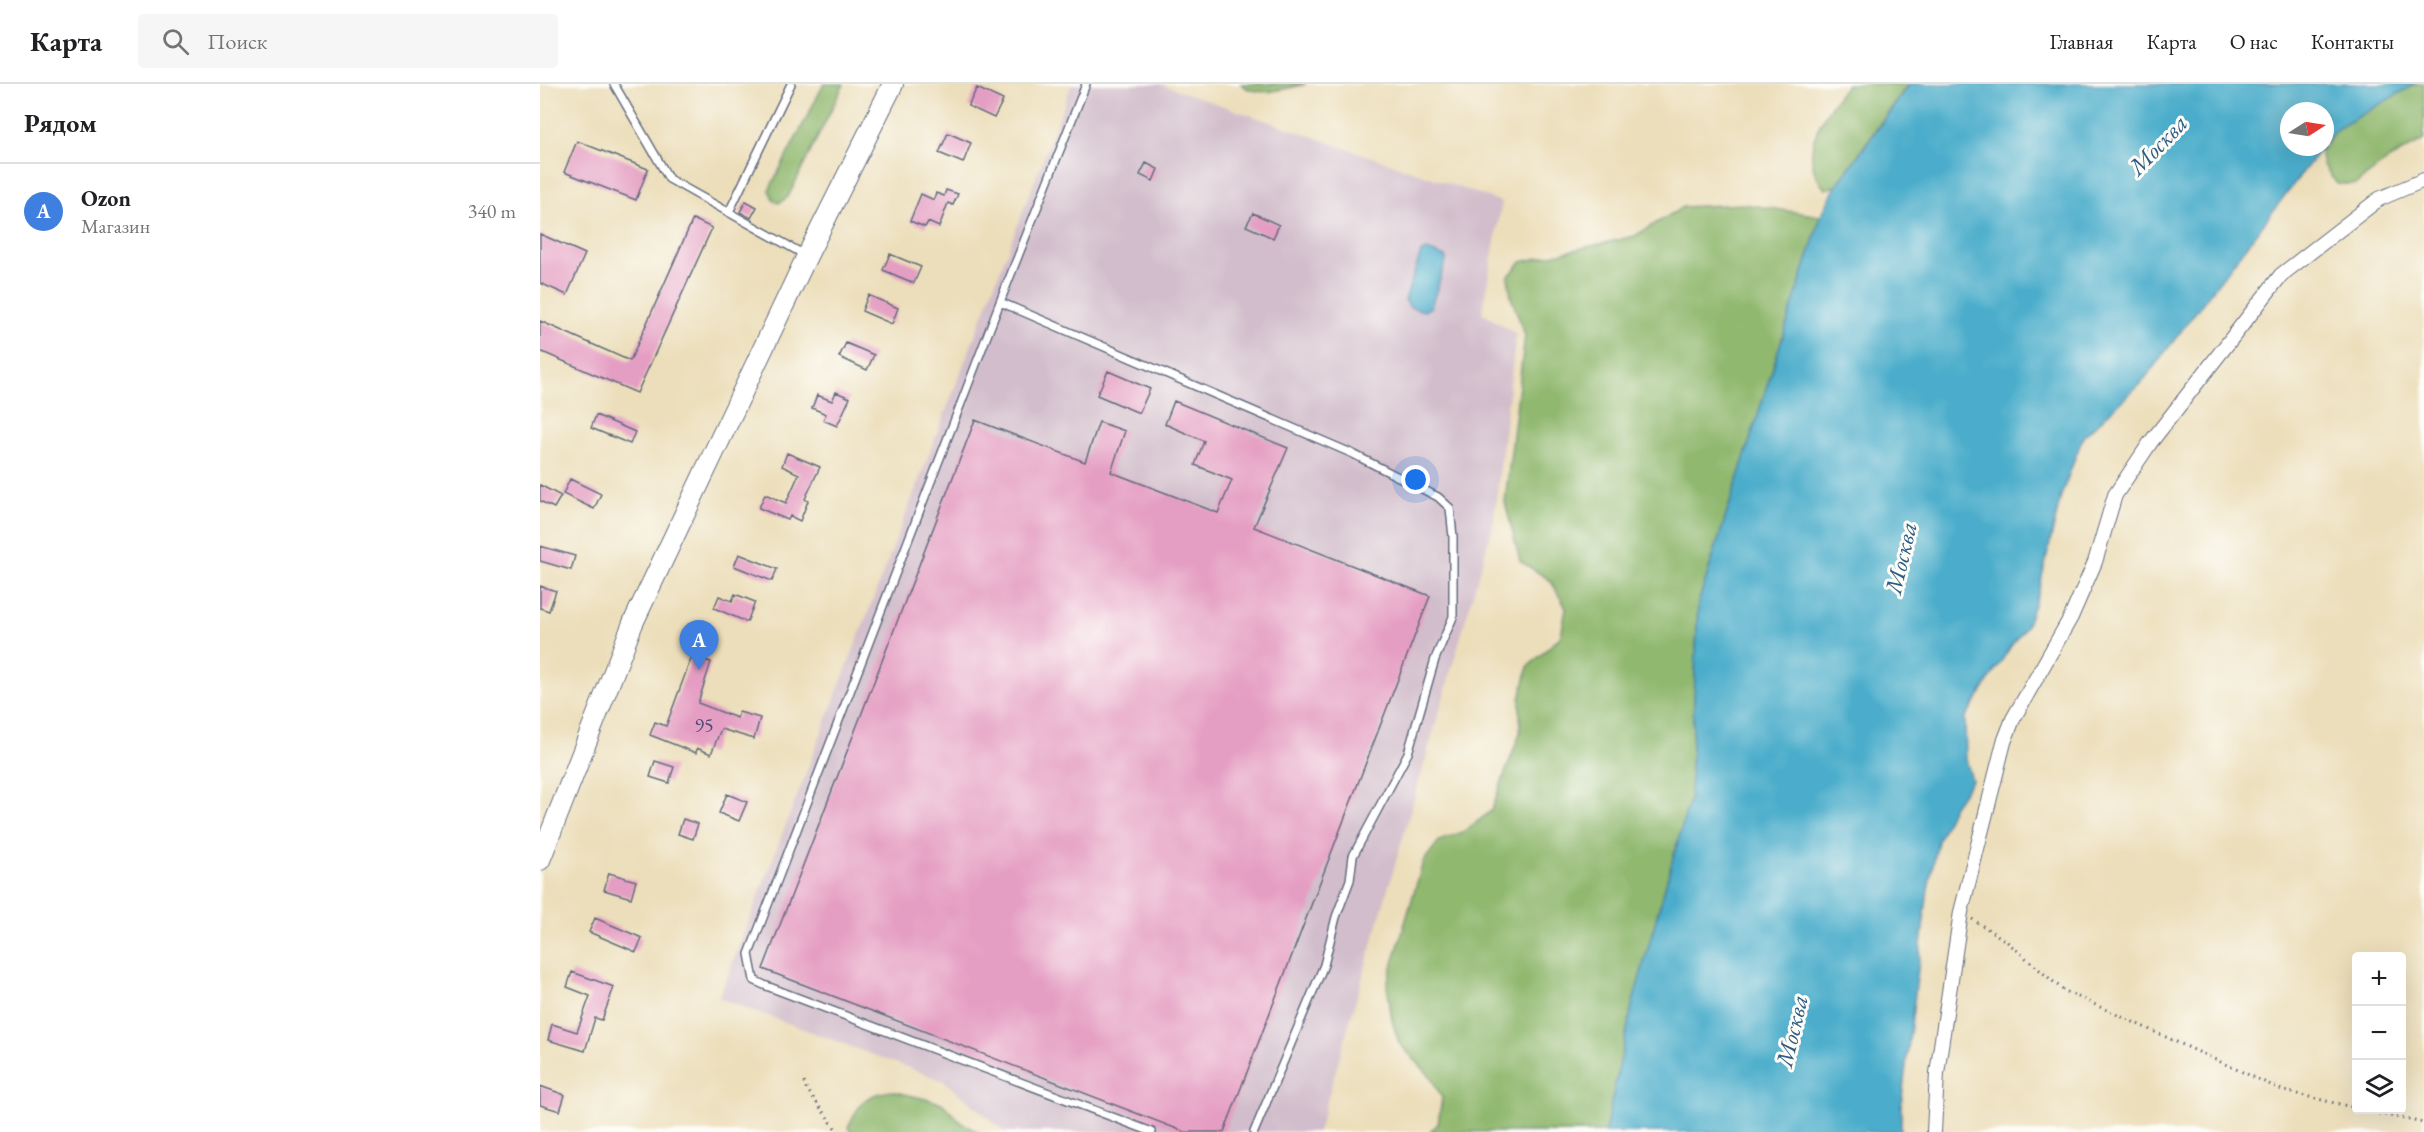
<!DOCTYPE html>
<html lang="ru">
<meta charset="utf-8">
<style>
body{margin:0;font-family:"EB Garamond",serif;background:#f6f6f6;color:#202124}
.controls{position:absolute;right:18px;bottom:18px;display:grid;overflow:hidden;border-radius:6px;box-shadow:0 6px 24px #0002}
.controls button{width:54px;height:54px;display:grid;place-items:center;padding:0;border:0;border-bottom:2px solid #e0e0e0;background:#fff;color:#202124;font:30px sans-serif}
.compass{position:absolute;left:1740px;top:18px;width:54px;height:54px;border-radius:50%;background:#fff;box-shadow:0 6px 24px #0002;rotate:78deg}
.you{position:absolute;left:876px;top:396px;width:21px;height:21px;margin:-15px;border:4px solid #fff;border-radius:50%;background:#1a73e8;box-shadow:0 0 0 9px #1a73e833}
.badge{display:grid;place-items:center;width:39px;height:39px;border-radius:50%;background:#7c3aed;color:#fff;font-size:20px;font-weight:700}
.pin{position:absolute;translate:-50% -50px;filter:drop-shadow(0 2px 3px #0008)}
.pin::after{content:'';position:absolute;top:32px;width:21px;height:18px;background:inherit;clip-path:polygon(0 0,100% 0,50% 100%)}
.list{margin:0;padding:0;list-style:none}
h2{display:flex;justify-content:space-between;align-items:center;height:78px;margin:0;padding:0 24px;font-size:26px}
h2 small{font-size:20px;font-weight:400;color:#757577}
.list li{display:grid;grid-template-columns:39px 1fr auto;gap:18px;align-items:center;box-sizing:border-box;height:96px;padding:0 24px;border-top:2px solid #e0e0e0}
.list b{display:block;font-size:22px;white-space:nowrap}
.list p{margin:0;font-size:20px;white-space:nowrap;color:#757577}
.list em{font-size:20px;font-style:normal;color:#757577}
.icon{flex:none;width:33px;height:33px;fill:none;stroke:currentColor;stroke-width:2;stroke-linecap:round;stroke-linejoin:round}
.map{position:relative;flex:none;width:1884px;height:1048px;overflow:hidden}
header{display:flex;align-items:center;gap:36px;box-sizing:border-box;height:84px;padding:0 30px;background:#fff;border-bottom:2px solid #e0e0e0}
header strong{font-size:28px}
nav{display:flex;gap:33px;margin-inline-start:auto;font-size:21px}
.search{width:420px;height:54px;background:#f6f6f6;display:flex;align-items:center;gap:15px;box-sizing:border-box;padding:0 21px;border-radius:6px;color:#757577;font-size:22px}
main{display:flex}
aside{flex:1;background:#fff}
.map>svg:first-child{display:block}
</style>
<header>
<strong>Карта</strong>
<div class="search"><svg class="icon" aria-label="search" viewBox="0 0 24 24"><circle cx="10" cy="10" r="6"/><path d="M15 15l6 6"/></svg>Поиск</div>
<nav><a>Главная</a><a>Карта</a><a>О нас</a><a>Контакты</a></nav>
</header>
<main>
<aside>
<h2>Рядом<small></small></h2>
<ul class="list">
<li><span class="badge" style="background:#3f7fe0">A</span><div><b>Ozon</b><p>Магазин</p></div><em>340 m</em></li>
</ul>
</aside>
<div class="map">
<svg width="1884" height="1048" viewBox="0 0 1884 1048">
<rect width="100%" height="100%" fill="#fdfcf7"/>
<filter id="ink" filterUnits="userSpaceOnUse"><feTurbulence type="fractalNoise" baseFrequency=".0167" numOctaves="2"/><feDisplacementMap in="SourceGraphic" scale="12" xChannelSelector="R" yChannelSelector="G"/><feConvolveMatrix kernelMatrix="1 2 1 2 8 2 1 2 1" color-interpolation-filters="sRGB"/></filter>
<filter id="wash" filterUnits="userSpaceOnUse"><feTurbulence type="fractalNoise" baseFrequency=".008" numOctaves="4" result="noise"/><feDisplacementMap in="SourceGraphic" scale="24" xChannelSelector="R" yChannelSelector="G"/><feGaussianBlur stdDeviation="1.35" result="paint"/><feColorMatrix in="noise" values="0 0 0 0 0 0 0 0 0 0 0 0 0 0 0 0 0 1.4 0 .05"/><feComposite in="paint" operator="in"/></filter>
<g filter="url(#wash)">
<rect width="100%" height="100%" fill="#ecdeba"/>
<path fill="#d1bdcb" d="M532 0H620L962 118 942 229 976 250 953 441 778 1048H465L404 997 179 914Z"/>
<path fill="#90b86e" stroke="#567466" stroke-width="1.5" d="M284 0H304L248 113 239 119 234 117 229 106Z
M701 0H766C749 4 715 15 701 0Z
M1307 0H1368L1296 102 1285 105C1254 70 1284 30 1307 0Z
M1875 0H1884V56L1849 75 1816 100H1797L1783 81 1780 66 1785 63 1795 46Z
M1204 120 1281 132 1158 520 1150 714 1093 918 1065 1048H890L898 1040 902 1014 890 992 859 959 852 936 847 900 883 778 899 757 925 747 951 727 980 649V615L988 583 1021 552 1026 524 1010 496 980 477 965 418 985 251 971 213 968 193 981 178 1095 152 1143 123Z
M352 1007 402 1019 422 1039 438 1048H311L308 1043C320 1019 324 1010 352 1007Z"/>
<path fill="#4cadcb" stroke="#346e94" stroke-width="1.5" d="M1370 0H1875L1795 46 1785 59V27H1749V63H1782L1603 297 1543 353 1521 412 1498 510 1486 543 1471 562 1425 634 1426 675 1432 696 1412 725 1398 757 1388 805 1361 1022V1048H1065L1093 918 1150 714 1158 520 1281 132 1296 102Z
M887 166 906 173V177L891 223 884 227 870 223 865 216 881 168Z"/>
<g id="blocks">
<path fill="#e59ec3" d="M437 4 463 16 454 34 428 22Z
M408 49 431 59 423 79 399 69Z
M37 57 108 85 96 116 24 88Z
M606 79 618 85 613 97 600 91Z
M406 106 418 110 413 121 408 119 399 143 388 138 385 143 370 137 381 110 394 116 396 109 404 112Z
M206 117 217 123 211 134 200 128Z
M713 129 739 141 733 154 706 142Z
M153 135 172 144 97 309 0 267V237L90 277Z
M0 150 45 170 27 211 0 199Z
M350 170 381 183 374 199 343 186Z
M328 211 358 224 352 240 322 227Z
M306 259 334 271 327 286 299 273Z
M568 287 610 305 599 329 557 311Z
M296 308 310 314 297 342 283 336 286 330 272 324 277 311 292 317Z
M634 317 748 364 714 443 890 512 684 1048H645L223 885 435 336 545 378 559 338 585 347 571 388 678 429 692 396 655 381 664 357 625 340Z
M56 331 95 348 90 360 51 344Z
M247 369 280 383 265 415 268 417 260 437 250 432 248 436 219 424 225 410 246 419 259 390 242 382Z
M30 395 61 410 54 425 23 410Z
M0 401 21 412 14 424 0 417Z
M0 462 35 472 31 486 0 477Z
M199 470 237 485 232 497 194 482Z
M0 502 16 507 9 527 0 524Z
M195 510 215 518 207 538 174 524 179 512 192 517Z
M152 572 171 578 158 619 197 634 199 628 220 634 214 655 181 645 171 670 157 664 156 669 110 651 115 638 126 642Z
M115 677 134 683 129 699 110 693Z
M187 710 207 718 199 737 179 729Z
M143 735 158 740 153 755 138 750Z
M69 789 96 797 91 814 64 806Z
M55 834 102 854 96 868 49 848Z
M32 888 74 903 62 936 55 934 45 967 8 956 12 940 37 948 50 912 27 903Z
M0 1002 25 1011 20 1027 0 1021Z"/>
</g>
</g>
<g filter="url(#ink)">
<use href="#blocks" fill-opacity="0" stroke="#646c7e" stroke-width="1.5"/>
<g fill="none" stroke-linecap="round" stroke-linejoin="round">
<g stroke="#646c7e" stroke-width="10">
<path id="service" d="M74 0 129 95 265 171
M546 0 460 218 811 369 898 413 910 424 913 453V533L895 575 868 669 813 772 810 796 796 833 784 881 714 1048
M189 128 251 0
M460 218 209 870 214 896 224 901 612 1048"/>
</g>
<g stroke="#646c7e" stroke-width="16">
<path id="minor" d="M1394 1048 1397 989 1421 828 1464 658 1473 635 1531 533 1555 478 1575 411 1610 359 1741 191 1839 115 1884 96"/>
</g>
<g stroke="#646c7e" stroke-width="22">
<path id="secondary" d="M0 776 93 539 267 172 353 0"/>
</g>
<path stroke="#646c7e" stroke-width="3" stroke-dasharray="1.5 4.5" stroke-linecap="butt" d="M1432 835 1466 857 1523 906 1744 1007 1816 1024
M264 998 266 1004 298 1048
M1821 1026 1884 1039"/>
<use href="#service" stroke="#fff" stroke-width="7"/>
<use href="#minor" stroke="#fff" stroke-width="14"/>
<use href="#secondary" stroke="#fff" stroke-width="20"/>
</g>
</g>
<g text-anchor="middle" stroke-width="6" stroke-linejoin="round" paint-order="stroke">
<g font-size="20" fill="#4e4b77">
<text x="164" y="648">95</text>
</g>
<g font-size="24" font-style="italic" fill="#2c5b84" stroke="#fdfcf7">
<text transform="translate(1618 61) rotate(-46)" y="8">Москва</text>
<text transform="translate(1361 474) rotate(-77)" y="8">Москва</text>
<text transform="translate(1252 947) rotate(-77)" y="8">Москва</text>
</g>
</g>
</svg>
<div class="controls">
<button>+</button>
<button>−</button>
<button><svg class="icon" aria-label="layers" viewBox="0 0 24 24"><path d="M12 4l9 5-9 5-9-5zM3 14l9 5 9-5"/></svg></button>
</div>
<svg class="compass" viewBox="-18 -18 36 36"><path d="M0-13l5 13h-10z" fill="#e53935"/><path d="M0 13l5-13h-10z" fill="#757577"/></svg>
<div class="you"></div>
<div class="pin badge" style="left:159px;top:586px;background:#3f7fe0">A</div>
</div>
</main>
